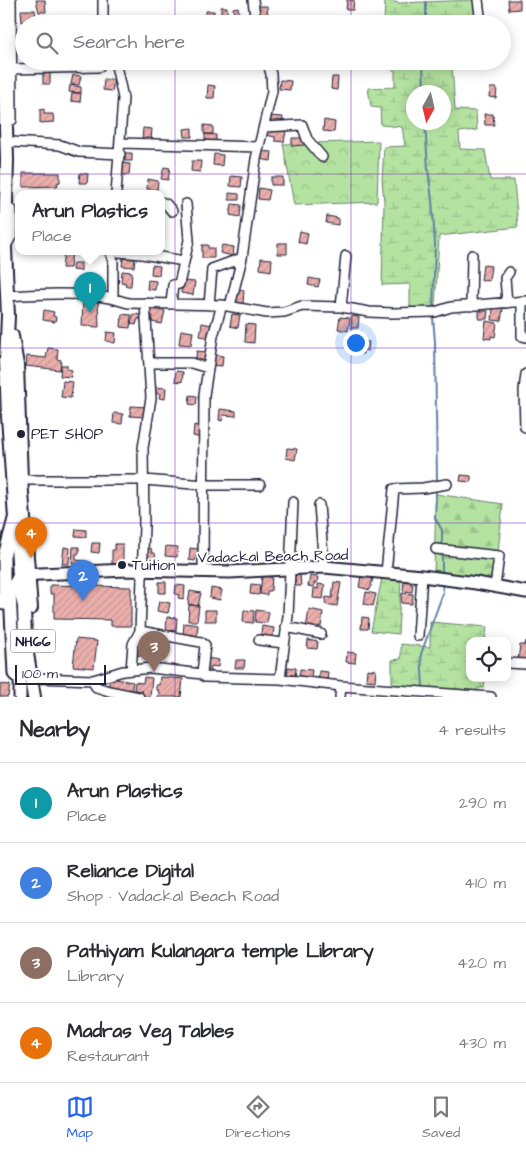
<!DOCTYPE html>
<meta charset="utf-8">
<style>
body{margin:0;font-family:"Architects Daughter",sans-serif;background:#f2f2f3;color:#2b2b33}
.controls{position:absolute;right:15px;bottom:15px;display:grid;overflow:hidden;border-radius:10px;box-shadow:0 2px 12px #0003}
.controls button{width:45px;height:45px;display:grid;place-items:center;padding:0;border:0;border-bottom:1px solid #e1e1e2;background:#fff;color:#2b2b33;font:25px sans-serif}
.compass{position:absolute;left:406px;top:85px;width:45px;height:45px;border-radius:50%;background:#fff;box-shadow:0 2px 12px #0003;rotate:188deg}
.scale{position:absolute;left:15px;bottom:12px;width:91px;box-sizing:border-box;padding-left:5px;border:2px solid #22223b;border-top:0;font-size:14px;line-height:18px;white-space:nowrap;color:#22223b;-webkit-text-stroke:4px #fff;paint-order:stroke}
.you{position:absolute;left:355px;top:342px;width:18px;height:18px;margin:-12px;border:4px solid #fff;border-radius:50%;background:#1a73e8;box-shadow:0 0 0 8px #1a73e833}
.badge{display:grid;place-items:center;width:32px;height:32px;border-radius:50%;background:#2563eb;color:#fff;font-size:16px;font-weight:700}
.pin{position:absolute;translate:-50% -41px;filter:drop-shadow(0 1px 2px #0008)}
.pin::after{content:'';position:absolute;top:26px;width:18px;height:15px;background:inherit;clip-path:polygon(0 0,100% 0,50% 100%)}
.popup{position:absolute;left:15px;top:190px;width:150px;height:65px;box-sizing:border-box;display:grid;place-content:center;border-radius:10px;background:#fff;filter:drop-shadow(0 1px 4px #0005);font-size:16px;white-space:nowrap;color:#7c7c81}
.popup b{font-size:19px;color:#2b2b33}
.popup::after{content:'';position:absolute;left:50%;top:100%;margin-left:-10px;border:10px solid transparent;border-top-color:#fff}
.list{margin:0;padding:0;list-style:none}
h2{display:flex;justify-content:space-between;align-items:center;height:65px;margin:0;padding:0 20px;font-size:21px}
h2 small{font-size:16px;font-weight:400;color:#7c7c81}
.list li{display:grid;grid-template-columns:32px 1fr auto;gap:15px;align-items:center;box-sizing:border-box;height:80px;padding:0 20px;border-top:1px solid #e1e1e2}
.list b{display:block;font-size:19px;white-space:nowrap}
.list p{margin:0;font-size:16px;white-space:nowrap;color:#7c7c81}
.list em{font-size:16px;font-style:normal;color:#7c7c81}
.icon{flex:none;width:28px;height:28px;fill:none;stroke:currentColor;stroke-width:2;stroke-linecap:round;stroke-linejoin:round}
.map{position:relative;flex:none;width:526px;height:697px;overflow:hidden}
.search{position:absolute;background:#fff;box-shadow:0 2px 12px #0003;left:15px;right:15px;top:15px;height:55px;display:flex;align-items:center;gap:12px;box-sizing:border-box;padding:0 18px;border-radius:28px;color:#7c7c81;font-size:19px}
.sheet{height:385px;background:#fff}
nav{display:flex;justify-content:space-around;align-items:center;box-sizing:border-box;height:70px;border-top:1px solid #e1e1e2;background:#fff;font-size:14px;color:#7c7c81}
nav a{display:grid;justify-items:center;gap:2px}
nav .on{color:#2563eb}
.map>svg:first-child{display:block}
</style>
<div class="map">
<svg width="526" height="697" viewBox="0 0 526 697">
<defs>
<pattern id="forest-firs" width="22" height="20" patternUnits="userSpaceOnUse" patternTransform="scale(1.25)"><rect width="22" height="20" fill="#b4e2a1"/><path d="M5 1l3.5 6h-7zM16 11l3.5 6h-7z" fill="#9ac28c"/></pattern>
<pattern id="wetland-marsh" width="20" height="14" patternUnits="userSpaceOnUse" patternTransform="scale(1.25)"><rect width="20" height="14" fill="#b4e2a1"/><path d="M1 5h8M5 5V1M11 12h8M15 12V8" fill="none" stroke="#9ac28c"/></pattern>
<pattern id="park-crowns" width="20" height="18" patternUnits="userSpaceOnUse" patternTransform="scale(1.25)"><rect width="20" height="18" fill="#b4e2a1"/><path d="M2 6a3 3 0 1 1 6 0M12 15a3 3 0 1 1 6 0" fill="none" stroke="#9ac28c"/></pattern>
<pattern id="building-hatch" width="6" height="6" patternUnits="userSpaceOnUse" patternTransform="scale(1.25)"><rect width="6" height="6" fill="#ebafac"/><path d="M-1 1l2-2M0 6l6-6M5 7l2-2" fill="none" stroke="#c99695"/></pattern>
</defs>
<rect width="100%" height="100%" fill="#fff"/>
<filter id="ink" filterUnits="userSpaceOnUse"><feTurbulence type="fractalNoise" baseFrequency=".02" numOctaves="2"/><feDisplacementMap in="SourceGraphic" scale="10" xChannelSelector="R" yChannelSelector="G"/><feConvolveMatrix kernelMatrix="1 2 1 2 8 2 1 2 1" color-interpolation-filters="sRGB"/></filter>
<g filter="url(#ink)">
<path fill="url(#forest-firs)" stroke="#6b826e" d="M436 494 503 504 495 581 434 573Z"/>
<path fill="url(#wetland-marsh)" stroke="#6b826e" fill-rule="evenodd" d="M385 0 399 3 474 0 476 13 472 18V24H384Z
M385 61H475L476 68 452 65 455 110 476 111 477 130 459 132 460 149 485 150 490 180H514L518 227 439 236 435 308 410 309V284L382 285 384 202 382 179 384 147 405 146 402 127 381 125 380 108 371 107 368 88 395 87V71L385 66ZM414 92H444V122H414Z
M382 578 401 580 398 634 371 631Z
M430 622 487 627 485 641H470L468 679 485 681 484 688H478L477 693 392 686V660L401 659V644L430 647Z"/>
<path fill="url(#park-crowns)" stroke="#6b826e" d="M379 141 377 202 294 205 283 144Z"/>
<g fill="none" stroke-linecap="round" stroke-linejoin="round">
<path stroke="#6081a3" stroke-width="2" d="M426 2V24
M423 61 424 92
M425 122 428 169 432 200 435 244 433 307
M433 317 435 342 437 481
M436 491 435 518 442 530V546
M442 553V573
M423 687 421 654 443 593 442 583"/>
</g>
<path fill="url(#building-hatch)" stroke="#22223b" d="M36 0H45L46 12H39Z
M347 0H354L353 10H346Z
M508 0H520V9L509 10Z
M258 6H267L268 19H262V14H258Z
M221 7H227V19H221Z
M238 7 241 24H233V20L235 19 233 8Z
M21 10H35L36 21 22 22Z
M206 11H214V22L206 21Z
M43 72 50 73V84H43Z
M73 75 81 76 79 85 71 84Z
M332 77H338L337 90 331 89Z
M104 79 114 80 112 91 103 90Z
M280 80 291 81 290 90 279 89Z
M70 85 81 87V93L69 92Z
M208 85 215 86 214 98H207Z
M490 88H497L496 98 489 97Z
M72 93H81L80 102 71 101Z
M44 109V114H53L54 122 40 123V110Z
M484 114H493L494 125H485Z
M269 116 283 117 282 125 268 124Z
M324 120 335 122 334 132 323 131Z
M204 125 213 126V134H204Z
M143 128 152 129 151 141 142 140Z
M192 128V137H185L184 129Z
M266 129 286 131 284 142 275 141V137L266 135Z
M205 134 216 135V141L205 140Z
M292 138H304V145L292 146Z
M260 151 272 152 271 161 259 159Z
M125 153H132V161H125Z
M214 154 223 155 222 166 213 165Z
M192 161H201L200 172 191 171Z
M122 163 130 164 129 175H121Z
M164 167 170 168 168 180 161 179Z
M23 173H60V182L57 183 58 186 23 187Z
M80 173 88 174 87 183H79Z
M231 176 242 177 241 187 230 186Z
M271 177H283V185H271Z
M148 179 158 181 157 190 147 189Z
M259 188 270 190 268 200 258 199Z
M229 193 239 194V200H229Z
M232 204 241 205 240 217 230 215Z
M327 216 338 218V225L326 223Z
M300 231 308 233 306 244 298 242Z
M278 243H287V254H278Z
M202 245H208V248H214V258H202Z
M222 245 234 247 233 256 220 253Z
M64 252H72L70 268H62Z
M123 258 135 259 134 267 122 266Z
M261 258 272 259 271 271 260 269Z
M73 263H81V271L72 270Z
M152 265 160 266 159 275 151 274Z
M483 265 491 266 489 281 481 280Z
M122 271 132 272 131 286H125L126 283 121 282Z
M309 278 320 280 318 287 308 285Z
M148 280 156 281 155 290 147 289Z
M183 281 195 282 193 295 181 293Z
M235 289 244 290 243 304 234 303Z
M83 299 98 300 99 327 82 326Z
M493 307 503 308 501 321 492 320Z
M149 309 165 311 162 324 152 322 153 316 148 315Z
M44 310 54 312 53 316 56 317 55 322 43 320Z
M479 311H488L487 319H479Z
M122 314 131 315 130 328 121 327Z
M133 314 141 315 140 319H138L136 325 131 324Z
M232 314 240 315 238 328 230 326Z
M352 316 359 317 358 328H351Z
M340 317 350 318 348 331 338 329Z
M486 321 497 323 495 337 491 336V339L484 338Z
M202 323 212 325 210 338 200 336Z
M246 324 255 325 254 343 245 342Z
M181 330 193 332 191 345 179 344Z
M107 332 116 333 115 343 106 341Z
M358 341 369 342 368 351 363 350V354H356Z
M48 348 58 349 57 359 61 360 60 370 26 366 27 356 46 358Z
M197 351 206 352 204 362 195 361Z
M211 354 223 356 222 366 210 365Z
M61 365H67V369L72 370 71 377 60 376Z
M176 371 183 372 182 382 175 381Z
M63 381 73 382 71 398 61 397Z
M154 387 166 388 165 399 159 398 160 394 153 393Z
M190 395 197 396 196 405 189 404Z
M131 406 148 407 144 417 130 416Z
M220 409 236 411V416L223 415 222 421 219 420Z
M114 413 123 414 122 424 113 423Z
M194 425 203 427 201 438 193 436Z
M287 448 297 449 295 460 286 458Z
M461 475 471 476V482L460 481Z
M76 529 86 530V537L75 536Z
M92 543H100L99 553 91 552Z
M115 544H123V566H112V550H115Z
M166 546 178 547 177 557 165 556Z
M64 547 70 548 69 564H62Z
M73 547H79V554H76V560L86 561V564H72Z
M151 548 152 553H155L156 562 147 563 146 549Z
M190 548 199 549 198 557 196 556 195 561 189 560Z
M218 557 230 559 228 569 216 567Z
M292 574H300L301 586H295V579H292Z
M262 576 272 577 271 591H267V595L260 594Z
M310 576 318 577 317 583H314V587L308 586Z
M361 576 373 578 370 590 359 587Z
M404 580 411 581 410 584H413L412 592 403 591Z
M159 582H166V593H159Z
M334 582 341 583 337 606 325 604 326 597 332 598Z
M251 584 260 585 259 595 250 594Z
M318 584 325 585 323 599 313 598 314 588 318 589Z
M50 585 131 587V626H111V620L54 619V594H50Z
M176 585 185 586 184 599 178 598 179 595 175 594Z
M211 588 222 590 220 600 210 598Z
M190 591 201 593 198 606 188 604Z
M366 592 376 594 373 606 364 604Z
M402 593 413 594 412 604 401 603Z
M159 601 170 603 168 613 157 611Z
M189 605 199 606 197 621H188Z
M309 609 323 612 321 627 318 626 317 631 306 629Z
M205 610H216V621H205Z
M244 610 254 611 253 623 243 622Z
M256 610 269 612 267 623 255 622Z
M167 617 177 618 176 631 166 630Z
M362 617 369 618 368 629H361Z
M184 623 198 625 197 636 183 635Z
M262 626 274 628 272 641 260 639Z
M76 639 97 641 94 668 73 666Z
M308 640 318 642 317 649 307 648Z
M526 641V661L518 660 520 645H525Z
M136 645 148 647 147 656 135 655Z
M347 652 356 653 355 663 346 662Z
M206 658 219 660 218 667 211 666 210 675 204 674Z
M236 660H245L244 668H235Z
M288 667 296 668 295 679 287 678Z
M300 669 312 670 311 679 299 678Z
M367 669 376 670 375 681 366 680Z
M319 671 328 672 327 681 318 680Z
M144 677 152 678 150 697H141L142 691 134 690 135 682 143 683Z
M160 677 183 679 181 697H158L159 691 156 690V685H159Z
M110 678 133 682 131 693 108 689Z
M0 684 10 685 8 697H0Z"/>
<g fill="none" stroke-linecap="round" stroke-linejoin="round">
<g stroke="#22223b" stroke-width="12">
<path id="minor" d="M11 0 12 120
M103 0V24
M253 0 256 24
M476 24V20L480 15 478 0
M115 61 123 98 116 194
M12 69 99 67
M264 127 302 125 307 139 322 157
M12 142 60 145 79 152 120 154
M121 143 259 147
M161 202 166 204 172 211
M6 246 12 235V210
M110 252 113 261V298
M118 252 142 254 184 261
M7 296C41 294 77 292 110 298 117 299 122 302 129 303L222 305 267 313 284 312 302 306 341 307 369 312 392 313 435 312 451 307 526 301
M522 301V336L526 337
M145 303 151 398 143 448 144 526 140 631 201 642 205 645 202 674 205 677 280 679
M507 303 505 278 509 272
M171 304 173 285 179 284 189 240 186 204
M209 305 212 269 242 258
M230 306 242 258 256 159 272 91 271 74 267 61
M471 306 472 255
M341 307 346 256
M149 363H191L208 368
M525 427 524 390 526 374
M21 480H144L205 485H260
M293 502 288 616 280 679 341 686 340 697
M319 505 324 567
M436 549 499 556 495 587
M203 572 204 395 213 336 222 305
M386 573 394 489 423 488 447 484
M286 627 321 634
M418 636 422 576
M259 640 283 643
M507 663 526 664
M131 670 133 644 140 631
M37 678 93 680 123 671 151 668 202 674
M93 680 96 687 109 691 139 697
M341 686 491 697"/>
</g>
<g stroke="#22223b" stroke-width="15">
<path id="major" d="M4 604V556L14 519
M19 636C21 657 20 676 20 697
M18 678 14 674 10 592 19 575 126 570 230 572 324 567 422 576 476 583 526 592"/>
</g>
<g stroke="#22223b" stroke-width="16">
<path id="highway" d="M2 0 7 159 5 248 8 316 6 361 8 417 20 590 24 606 25 641 34 697
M12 336 17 365 21 480 31 608"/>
</g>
<use href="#minor" stroke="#fff" stroke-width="9"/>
<use href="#major" stroke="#fff" stroke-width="11"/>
<use href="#highway" stroke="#fff" stroke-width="12"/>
</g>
</g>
<path fill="none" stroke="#7b2cbf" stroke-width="1" stroke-opacity="0.55" d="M175 0V24M351 0V24M175 61V697M351 61V697M0 174H526M0 348H526M0 523H526"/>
<g fill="#22223b" stroke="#fff" stroke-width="2">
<circle cx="21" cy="434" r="5"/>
<circle cx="122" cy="565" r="5"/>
</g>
<g text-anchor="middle" stroke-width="4" stroke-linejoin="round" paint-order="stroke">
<rect fill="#fff" stroke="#646476" stroke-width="1" x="10.5" y="629.5" width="45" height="23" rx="4"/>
<g font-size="14" font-weight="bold" fill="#22223b">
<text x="33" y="646">NH66</text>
</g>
<g font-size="15" fill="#22223b" stroke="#fff" text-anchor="start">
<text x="31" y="439">PET SHOP</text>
<text x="132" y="570">Tuition</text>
</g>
<g font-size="15" fill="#22223b" stroke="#fff">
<text transform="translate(273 556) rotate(-1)" y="5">Vadackal Beach Road</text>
</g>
</g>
</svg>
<div class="controls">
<button><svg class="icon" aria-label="locate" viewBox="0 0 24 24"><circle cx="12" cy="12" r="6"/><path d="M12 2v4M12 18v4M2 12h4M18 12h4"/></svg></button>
</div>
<svg class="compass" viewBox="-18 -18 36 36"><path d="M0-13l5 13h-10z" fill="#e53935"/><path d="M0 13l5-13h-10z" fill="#7c7c81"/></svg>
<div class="scale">100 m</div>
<div class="you"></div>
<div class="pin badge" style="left:90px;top:313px;background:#0f9aa8">1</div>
<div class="popup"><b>Arun Plastics</b>Place</div>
<div class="pin badge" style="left:83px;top:601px;background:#3f7fe0">2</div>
<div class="pin badge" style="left:154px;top:672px;background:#8d6e63">3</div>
<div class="pin badge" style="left:31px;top:558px;background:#e8710a">4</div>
<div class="search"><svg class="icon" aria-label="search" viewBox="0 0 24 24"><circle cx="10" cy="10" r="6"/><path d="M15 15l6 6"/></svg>Search here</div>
</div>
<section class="sheet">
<h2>Nearby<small>4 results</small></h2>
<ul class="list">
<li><span class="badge" style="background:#0f9aa8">1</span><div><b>Arun Plastics</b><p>Place</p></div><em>290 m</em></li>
<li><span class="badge" style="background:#3f7fe0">2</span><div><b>Reliance Digital</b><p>Shop · Vadackal Beach Road</p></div><em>410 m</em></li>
<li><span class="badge" style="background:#8d6e63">3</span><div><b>Pathiyam Kulangara temple Library</b><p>Library</p></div><em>420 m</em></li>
<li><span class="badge" style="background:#e8710a">4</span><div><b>Madras Veg Tables</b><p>Restaurant</p></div><em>430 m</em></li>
</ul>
</section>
<nav>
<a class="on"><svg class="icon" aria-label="map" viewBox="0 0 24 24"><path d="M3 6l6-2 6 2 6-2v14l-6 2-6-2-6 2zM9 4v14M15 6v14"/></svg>Map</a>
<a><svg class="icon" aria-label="directions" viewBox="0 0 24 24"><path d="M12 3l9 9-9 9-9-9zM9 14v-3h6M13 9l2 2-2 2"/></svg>Directions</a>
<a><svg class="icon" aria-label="saved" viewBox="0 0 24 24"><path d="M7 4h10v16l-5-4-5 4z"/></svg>Saved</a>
</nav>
